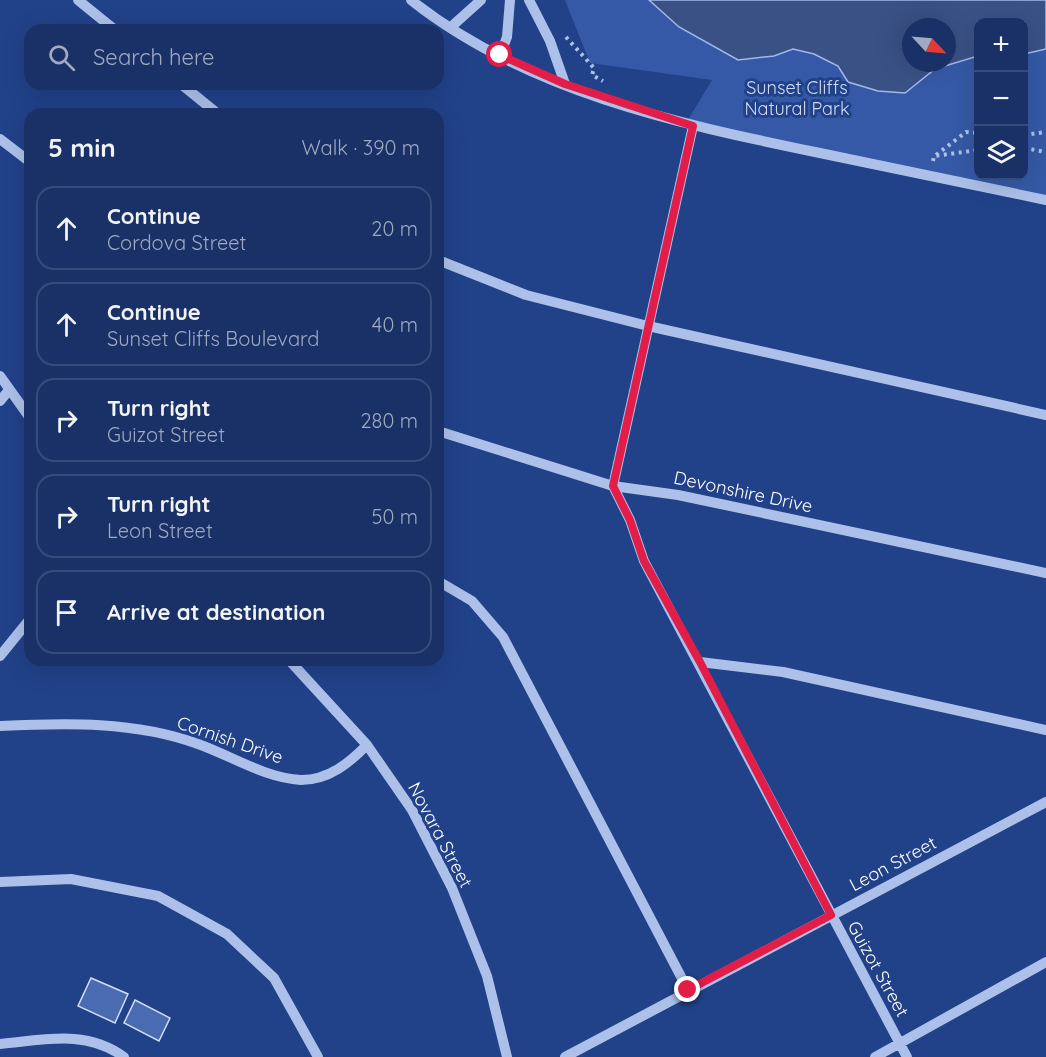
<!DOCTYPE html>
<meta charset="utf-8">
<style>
body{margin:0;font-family:Quicksand,sans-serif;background:#22396d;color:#f1f3f6}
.controls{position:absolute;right:18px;top:18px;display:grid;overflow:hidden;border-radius:12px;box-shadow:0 6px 24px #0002}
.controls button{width:54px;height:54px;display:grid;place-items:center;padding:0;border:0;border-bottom:2px solid #374c7b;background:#193167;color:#f1f3f6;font:30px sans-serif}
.compass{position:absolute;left:902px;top:18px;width:54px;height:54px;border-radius:50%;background:#193167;box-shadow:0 6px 24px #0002;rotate:116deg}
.stop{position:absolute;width:18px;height:18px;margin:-14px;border:4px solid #e11d48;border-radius:50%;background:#fff}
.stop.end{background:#e11d48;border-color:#fff;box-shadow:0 2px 6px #0008}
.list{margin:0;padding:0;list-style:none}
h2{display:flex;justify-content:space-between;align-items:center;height:78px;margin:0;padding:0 24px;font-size:26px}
h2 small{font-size:20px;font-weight:400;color:#9fa9c0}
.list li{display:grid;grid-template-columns:39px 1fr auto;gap:18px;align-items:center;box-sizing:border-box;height:84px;margin:0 12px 12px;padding:0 12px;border:2px solid #374c7b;border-radius:18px}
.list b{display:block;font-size:22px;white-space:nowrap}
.list p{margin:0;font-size:20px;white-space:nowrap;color:#9fa9c0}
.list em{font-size:20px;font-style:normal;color:#9fa9c0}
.icon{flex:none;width:33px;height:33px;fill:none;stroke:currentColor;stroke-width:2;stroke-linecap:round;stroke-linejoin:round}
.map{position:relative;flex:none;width:1046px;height:1057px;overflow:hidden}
.search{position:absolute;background:#193167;box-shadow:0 6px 24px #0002;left:24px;top:24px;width:420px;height:66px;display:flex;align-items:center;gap:15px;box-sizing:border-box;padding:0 21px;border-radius:18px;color:#9fa9c0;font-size:22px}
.panel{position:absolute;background:#193167;box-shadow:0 6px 24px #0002;left:24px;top:108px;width:420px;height:558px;border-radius:18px}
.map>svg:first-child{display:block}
</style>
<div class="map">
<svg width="1046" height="1057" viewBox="0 0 1046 1057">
<rect width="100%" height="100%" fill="#214189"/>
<path fill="#3559a6" d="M565 0H649L774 56 793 49 814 54 838 66 848 82 905 93 935 69 978 56V176H1024V54L1046 49V203L686 123 712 80 590 63Z"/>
<path fill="#3a5186" stroke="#a0b9ec" stroke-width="1.5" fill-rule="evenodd" d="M649 0H1046V49L1024 54V22H978V56L935 69 905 93 878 91 848 82 838 66 814 54 793 49 774 56 738 60 679 27ZM911 27H947V63H911Z"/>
<path fill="#4a6ab1" stroke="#d1ddf8" stroke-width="1.5" d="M91 978 128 994 115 1023 78 1006Z
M135 1000 170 1018 159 1041 124 1023Z"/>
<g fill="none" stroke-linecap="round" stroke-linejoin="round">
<path stroke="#acc0ea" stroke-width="4" stroke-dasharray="3 4.5" stroke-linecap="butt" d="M566 37 594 68 592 75 603 81
M1024 135 1046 132
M1024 148 1046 152
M936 155 966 132 978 133
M933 161 934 156 978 150"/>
<path stroke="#acc0ea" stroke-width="10" d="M78 0 115 30
M411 0C526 91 675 123 815 152 892 168 969 184 1046 200
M529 0 550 41 565 84
M451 27 481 0
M500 55 507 37 510 0
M181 84 218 114
M693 126 613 486 630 520 644 561 907 1057
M0 139 30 162
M438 260 526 295 648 326 1046 415
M0 376 30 418
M0 401 9 390
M438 431 613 486 678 495 1046 573
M438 581 472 601 503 637 688 990
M0 656 30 619
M289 660 367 745 412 810 452 888 487 976 507 1057
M700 662 783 672 1046 730
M0 726C66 723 135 721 198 744 232 756 265 778 301 780 329 780 349 763 367 745
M0 882 71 879 158 896 227 934 274 978 318 1057
M0 1044C44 1040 86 1029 124 1057
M565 1057 1046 802
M875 1057 1046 962"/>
</g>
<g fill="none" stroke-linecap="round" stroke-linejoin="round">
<path stroke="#e11d48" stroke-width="8" d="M500 55 565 84 693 126 613 486 630 520 644 561 700 662 831 915 688 990"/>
</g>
<g text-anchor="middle" stroke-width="6" stroke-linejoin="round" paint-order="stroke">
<g font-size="18" fill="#d1ddf8" stroke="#214189">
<text x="797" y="94">Sunset Cliffs<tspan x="797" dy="21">Natural Park</tspan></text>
</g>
<g font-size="18" fill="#fff" stroke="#214189">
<text transform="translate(743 492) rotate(12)" y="6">Devonshire Drive</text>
<text transform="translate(230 740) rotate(19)" y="6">Cornish Drive</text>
<text transform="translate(440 835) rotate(62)" y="6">Novara Street</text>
<text transform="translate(893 864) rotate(-28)" y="6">Leon Street</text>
<text transform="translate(878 969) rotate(61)" y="6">Guizot Street</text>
</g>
</g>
</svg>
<div class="controls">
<button>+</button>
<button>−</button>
<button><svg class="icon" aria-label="layers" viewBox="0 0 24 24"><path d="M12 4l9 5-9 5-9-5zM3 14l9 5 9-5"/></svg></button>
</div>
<svg class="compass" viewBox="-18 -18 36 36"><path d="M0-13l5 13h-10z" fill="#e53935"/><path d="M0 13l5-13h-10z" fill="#9fa9c0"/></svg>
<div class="stop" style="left:500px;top:55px"></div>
<div class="stop end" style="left:688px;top:990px"></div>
<div class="search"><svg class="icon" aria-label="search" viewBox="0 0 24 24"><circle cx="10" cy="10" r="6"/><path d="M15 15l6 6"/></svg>Search here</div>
<section class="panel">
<h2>5 min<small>Walk · 390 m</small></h2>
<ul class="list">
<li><svg class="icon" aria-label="ahead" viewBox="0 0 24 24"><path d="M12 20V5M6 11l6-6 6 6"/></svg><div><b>Continue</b><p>Cordova Street</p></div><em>20 m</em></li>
<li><svg class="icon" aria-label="ahead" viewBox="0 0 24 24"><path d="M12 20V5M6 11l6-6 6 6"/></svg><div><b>Continue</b><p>Sunset Cliffs Boulevard</p></div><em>40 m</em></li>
<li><svg class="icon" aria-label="right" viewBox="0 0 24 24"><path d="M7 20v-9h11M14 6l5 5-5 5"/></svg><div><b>Turn right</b><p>Guizot Street</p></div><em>280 m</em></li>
<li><svg class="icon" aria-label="right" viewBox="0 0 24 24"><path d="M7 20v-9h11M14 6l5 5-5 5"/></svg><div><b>Turn right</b><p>Leon Street</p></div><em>50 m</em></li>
<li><svg class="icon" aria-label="arrive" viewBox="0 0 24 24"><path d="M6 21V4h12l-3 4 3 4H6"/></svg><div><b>Arrive at destination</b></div></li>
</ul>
</section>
</div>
